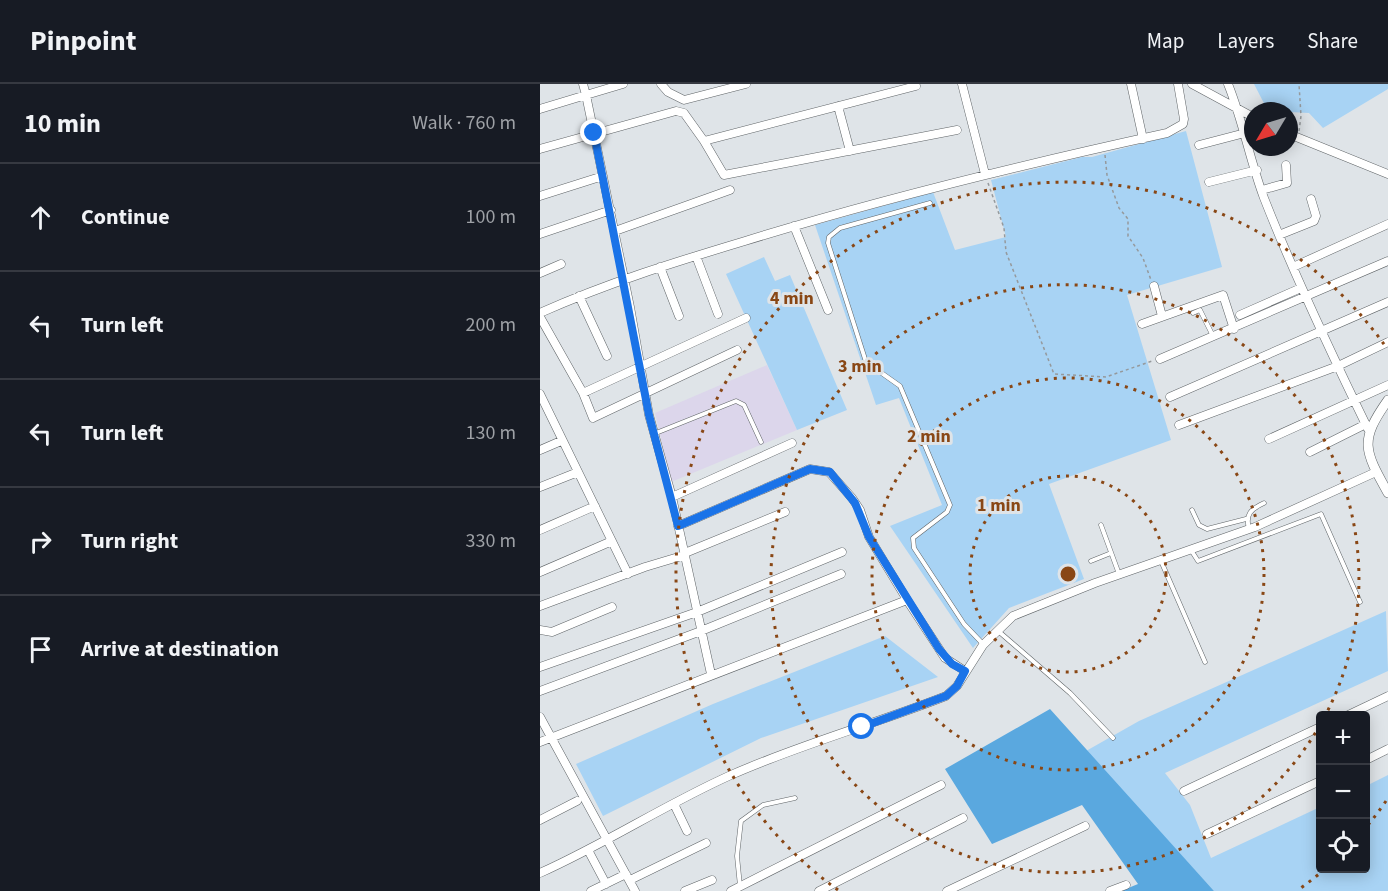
<!DOCTYPE html>
<meta charset="utf-8">
<style>
body{margin:0;font-family:"Source Sans 3",sans-serif;background:#20242c;color:#f1f3f6}
.controls{position:absolute;right:18px;bottom:18px;display:grid;overflow:hidden;border-radius:6px;box-shadow:0 3px 15px #0003}
.controls button{width:54px;height:54px;display:grid;place-items:center;padding:0;border:0;border-bottom:2px solid #363941;background:#171b24;color:#f1f3f6;font:30px sans-serif}
.compass{position:absolute;left:704px;top:18px;width:54px;height:54px;border-radius:50%;background:#171b24;box-shadow:0 3px 15px #0003;rotate:232deg}
.stop{position:absolute;width:18px;height:18px;margin:-14px;border:4px solid #1a73e8;border-radius:50%;background:#fff}
.stop.end{background:#1a73e8;border-color:#fff;box-shadow:0 2px 6px #0008}
.list{margin:0;padding:0;list-style:none}
h2{display:flex;justify-content:space-between;align-items:center;height:78px;margin:0;padding:0 24px;font-size:26px}
h2 small{font-size:20px;font-weight:400;color:#9ea1a6}
.list li{display:grid;grid-template-columns:39px 1fr auto;gap:18px;align-items:center;box-sizing:border-box;height:108px;padding:0 24px;border-top:2px solid #363941}
.list b{display:block;font-size:22px;white-space:nowrap}
.list em{font-size:20px;font-style:normal;color:#9ea1a6}
.icon{flex:none;width:33px;height:33px;fill:none;stroke:currentColor;stroke-width:2;stroke-linecap:round;stroke-linejoin:round}
.map{position:relative;flex:none;width:848px;height:807px;overflow:hidden}
header{display:flex;align-items:center;gap:36px;box-sizing:border-box;height:84px;padding:0 30px;background:#171b24;border-bottom:2px solid #363941}
header strong{font-size:28px}
nav{display:flex;gap:33px;margin-inline-start:auto;font-size:21px}
main{display:flex}
aside{flex:1;background:#171b24}
.map>svg:first-child{display:block}
</style>
<header>
<strong>Pinpoint</strong>
<nav><a>Map</a><a>Layers</a><a>Share</a></nav>
</header>
<main>
<aside>
<h2>10 min<small>Walk · 760 m</small></h2>
<ul class="list">
<li><svg class="icon" aria-label="ahead" viewBox="0 0 24 24"><path d="M12 20V5M6 11l6-6 6 6"/></svg><div><b>Continue</b></div><em>100 m</em></li>
<li><svg class="icon" aria-label="left" viewBox="0 0 24 24"><path d="M17 20v-9H6M10 6l-5 5 5 5"/></svg><div><b>Turn left</b></div><em>200 m</em></li>
<li><svg class="icon" aria-label="left" viewBox="0 0 24 24"><path d="M17 20v-9H6M10 6l-5 5 5 5"/></svg><div><b>Turn left</b></div><em>130 m</em></li>
<li><svg class="icon" aria-label="right" viewBox="0 0 24 24"><path d="M7 20v-9h11M14 6l5 5-5 5"/></svg><div><b>Turn right</b></div><em>330 m</em></li>
<li><svg class="icon" aria-label="arrive" viewBox="0 0 24 24"><path d="M6 21V4h12l-3 4 3 4H6"/></svg><div><b>Arrive at destination</b></div></li>
</ul>
</aside>
<div class="map">
<svg width="848" height="807" viewBox="0 0 848 807">
<rect width="100%" height="100%" fill="#dfe4e8"/>
<path fill="#dcd6eb" d="M227 281 257 346 131 398 115 329Z"/>
<path fill="#a8d3f4" d="M714 0H848V5L783 44 769 29 728 27Z
M646 47 682 183 587 211 631 356 509 400 544 495 469 524 433 564 350 442 402 421 359 314 336 321 275 141 393 108 415 166 466 153 451 96 542 73H552Z
M224 173 235 197 250 191 307 326 257 346 186 190Z
M846 527 848 587 625 689 650 721 671 774 780 723V784H826V702L848 691V807H674L546 667 599 637Z
M345 552 398 593 221 654 63 732 36 680 173 620Z"/>
<path fill="#5aa8df" d="M510 625 674 807H581L598 800 542 721 452 760 405 685Z"/>
<g fill="none" stroke-linecap="round" stroke-linejoin="round">
<g stroke="#5f6467" stroke-width="5">
<path id="service" d="M390 119 300 144 289 153 288 159 326 278 360 302 410 421 407 428 373 454 374 464 424 540 443 560
M653 229 660 226 673 252
M116 349 196 317 204 321 221 358
M652 426 659 441 667 445 706 435
M561 441 579 490
M709 445C705 430 711 425 724 419
M651 466 658 477 781 430 820 518
M551 477 571 469
M621 477 665 578
M457 546 530 609 573 654
M200 802 197 772 201 737 223 721 255 714"/>
</g>
<g stroke="#5f6467" stroke-width="9">
<path id="minor" d="M43 0 46 11 83 0
M121 0 128 8 144 16 206 0
M422 0 445 90
M591 0 603 55
M652 0 713 33
M688 0C703 37 710 77 724 114 755 193 791 269 828 345
M298 22 310 67
M0 25 46 11 90 223 109 331 132 413 171 590
M749 50 848 90
M164 57 184 91 417 46
M659 61 705 49
M0 65 136 27 144 29 164 57 376 2
M669 98 717 86
M722 106 747 99 746 81
M0 112 63 92
M254 142 288 226
M75 147 190 106
M0 150 71 126
M739 151 774 137 776 132 771 115
M156 172 178 230
M120 183 139 232
M753 183 848 140
M0 189 21 180
M614 202 622 232
M39 212 67 272
M0 229C67 199 135 178 205 157 344 114 485 80 627 49L643 40 644 35 638 0
M700 231 761 204
M0 233 43 309 53 334 197 266
M602 240 683 211 694 245
M620 275 848 177
M43 309 206 234
M0 310 88 490
M630 313 848 218
M639 341 798 282 848 258
M729 355 848 301
M0 366 21 357
M770 368 826 340
M0 403 38 388
M132 413 252 359
M138 442 270 385 289 388 312 414 320 426 329 453 369 519
M0 446 55 422
M145 469 245 428
M0 488 72 457
M0 522 105 483 145 471
M0 546 12 548 72 523
M0 583 157 528 302 468
M0 607 161 547 301 490
M806 632 848 612
M0 633 95 807
M0 658 367 516 405 574 425 587
M826 676 848 665
M644 707 780 643
M134 720 147 747
M0 736 37 717
M667 750 780 697
M48 766 66 800
M0 789C65 760 126 720 191 691 261 660 335 640 406 612L417 602 443 561 473 532 555 499 715 443 836 388
M90 796 166 759
M51 807 86 790
M145 807 172 796
M191 807 401 701
M279 807 423 734
M407 807 545 742
M570 807 586 801"/>
</g>
<g stroke="#5f6467" stroke-width="10">
<path id="tertiary" d="M848 316C819 357 824 366 848 409"/>
</g>
<path stroke="#95999c" stroke-width="1.5" stroke-dasharray="3 3" stroke-linecap="butt" d="M759 47 761 32 759 0
M565 71 567 91 579 124 588 135V152L603 174 611 196
M448 99 464 144 466 168 514 290 566 293 612 277"/>
<use href="#service" stroke="#fff" stroke-width="4"/>
<use href="#minor" stroke="#fff" stroke-width="8"/>
<use href="#tertiary" stroke="#fff" stroke-width="9"/>
</g>
<g fill="none" stroke-linecap="round" stroke-linejoin="round">
<path stroke="#1a73e8" stroke-width="8" d="M54 49 109 331 138 442 270 385 290 388 315 419 329 453 399 565 412 580 425 587 417 602 406 612 322 643"/>
</g>
<g fill="none" stroke="#894715" stroke-width="3" stroke-dasharray="3 6">
<circle cx="528" cy="490" r="98"/>
<circle cx="528" cy="490" r="196"/>
<path d="M780 641A294 294 0 1 1 786 630"/>
<path d="M846 717A391 391 0 0 1 828 741M785 785A391 391 0 0 1 758 806M298 806A391 391 0 1 1 846 263"/>
</g>
<circle cx="528" cy="490" r="9" fill="#894715" stroke="#dfe4e8" stroke-width="3"/>
<g font-size="18" text-anchor="middle" font-weight="bold" fill="#894715" stroke="#dfe4e8" stroke-width="6" stroke-linejoin="round" paint-order="stroke">
<text x="252" y="220">4 min</text>
<text x="320" y="288">3 min</text>
<text x="389" y="358">2 min</text>
<text x="459" y="427">1 min</text>
</g>
</svg>
<div class="controls">
<button>+</button>
<button>−</button>
<button><svg class="icon" aria-label="locate" viewBox="0 0 24 24"><circle cx="12" cy="12" r="6"/><path d="M12 2v4M12 18v4M2 12h4M18 12h4"/></svg></button>
</div>
<svg class="compass" viewBox="-18 -18 36 36"><path d="M0-13l5 13h-10z" fill="#e53935"/><path d="M0 13l5-13h-10z" fill="#9ea1a6"/></svg>
<div class="stop" style="left:322px;top:643px"></div>
<div class="stop end" style="left:54px;top:49px"></div>
</div>
</main>
